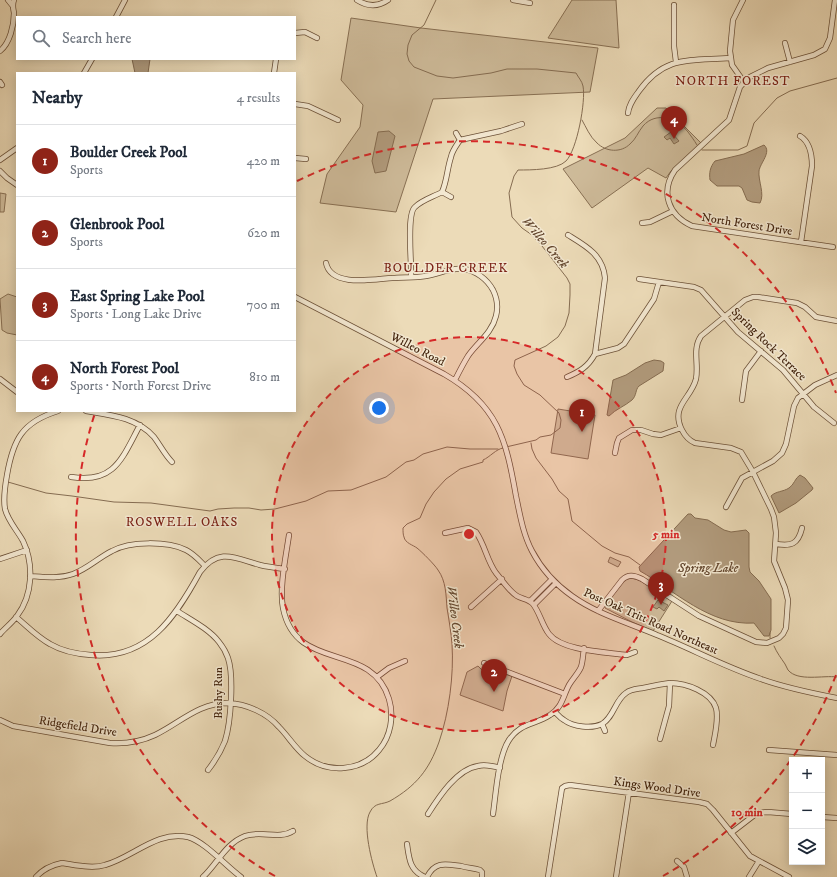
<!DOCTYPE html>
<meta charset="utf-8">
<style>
body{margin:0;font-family:"IM FELL DW Pica",serif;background:#f6f6f7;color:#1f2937}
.controls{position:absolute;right:12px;bottom:12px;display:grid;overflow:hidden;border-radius:0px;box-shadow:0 2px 10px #0003}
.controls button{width:36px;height:36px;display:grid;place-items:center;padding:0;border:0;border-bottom:1px solid #e0e1e3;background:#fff;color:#1f2937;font:20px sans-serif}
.you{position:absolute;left:379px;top:408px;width:14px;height:14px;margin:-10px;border:3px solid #fff;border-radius:50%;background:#1a73e8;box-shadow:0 0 0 6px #1a73e833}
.badge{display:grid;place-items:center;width:26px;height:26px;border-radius:50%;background:#8f2418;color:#fff;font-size:13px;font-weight:700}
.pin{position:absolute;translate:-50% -33px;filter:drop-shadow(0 1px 2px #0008)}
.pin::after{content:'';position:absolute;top:21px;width:14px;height:12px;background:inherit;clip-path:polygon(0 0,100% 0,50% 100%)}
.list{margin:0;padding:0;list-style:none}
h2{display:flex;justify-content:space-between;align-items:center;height:52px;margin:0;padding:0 16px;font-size:17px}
h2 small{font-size:13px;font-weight:400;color:#747a83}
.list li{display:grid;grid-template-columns:26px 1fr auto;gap:12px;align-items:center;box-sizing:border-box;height:72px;padding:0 16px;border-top:1px solid #e0e1e3}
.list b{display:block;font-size:15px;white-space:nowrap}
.list p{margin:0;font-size:13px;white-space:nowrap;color:#747a83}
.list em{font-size:13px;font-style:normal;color:#747a83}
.icon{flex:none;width:22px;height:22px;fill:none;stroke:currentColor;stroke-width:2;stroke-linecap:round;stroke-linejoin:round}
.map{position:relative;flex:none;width:837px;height:877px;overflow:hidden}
.search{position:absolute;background:#fff;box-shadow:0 2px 10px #0003;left:16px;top:16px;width:280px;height:44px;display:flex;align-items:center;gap:10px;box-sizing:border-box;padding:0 14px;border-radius:0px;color:#747a83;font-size:15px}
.panel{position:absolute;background:#fff;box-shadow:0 2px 10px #0003;left:16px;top:72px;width:280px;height:340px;border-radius:0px}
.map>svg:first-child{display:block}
</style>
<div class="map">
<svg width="837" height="877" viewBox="0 0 837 877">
<rect width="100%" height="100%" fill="#ecdbb8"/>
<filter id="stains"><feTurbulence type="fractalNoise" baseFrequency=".005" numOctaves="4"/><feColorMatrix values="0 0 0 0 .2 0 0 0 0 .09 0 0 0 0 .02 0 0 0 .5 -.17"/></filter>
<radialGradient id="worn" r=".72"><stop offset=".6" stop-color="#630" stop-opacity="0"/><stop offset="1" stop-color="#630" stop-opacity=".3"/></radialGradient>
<path fill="#cfbc9b" stroke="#887054" d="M572 0H616L619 48 548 38Z
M351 18 421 28 598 48 590 92 433 99 396 212 320 203 327 174 360 127 363 105 341 80Z
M657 108H666L701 143 671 171 666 178 648 168 592 208 563 169 625 138Z
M0 193 6 194 4 212H0Z
M8 294 17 297V335L7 333 2 330 0 299Z
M558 409 595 415 588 459 551 453Z
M610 557 621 562 618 567 608 562Z
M631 578 639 580 672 601 653 631 632 622 605 608V605L625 580Z
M478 666 482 670 492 668 512 676 507 691 503 711 460 695 467 672Z"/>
<path fill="#b29c7e" stroke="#856c51" d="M132 59H150L148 73H135Z
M389 131 395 136 386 171 375 173 372 161 378 132Z
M671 132 679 141 674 144 670 138 667 140 664 137Z
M764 145C772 152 760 163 759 171 758 181 765 194 760 203L752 202 747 200 742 188 739 186H717L710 180C709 173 710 167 715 161L744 154Z
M654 360 661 361 664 363 663 371 639 386C635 390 637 395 632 400 625 406 616 409 609 416L607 415 613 380 626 375 645 363Z
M800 475 805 478 813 488 812 490 796 503 779 513 771 496C776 491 783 492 789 488 794 485 795 478 800 475Z
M688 514H691L695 518 708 520 724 530 731 532 746 530 749 533V567L750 572 759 581 771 599V630L769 636H764L754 623C710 626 675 591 640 571L639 567Z
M658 600 668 605 664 611 659 607 657 609 653 607Z"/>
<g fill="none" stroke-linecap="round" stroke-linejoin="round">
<path stroke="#856c51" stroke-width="1" d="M436 0 424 25 412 35 408 45 407 54 409 61 414 67 437 76 453 78 491 73 507 69H537L576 73C578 77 582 81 583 86 586 101 577 150 566 161 557 170 531 170 518 170L514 176 509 193 512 217 522 228 532 235 542 246 567 278 570 284V295L569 313 565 326 558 337 546 346 515 360 514 366 517 374 524 385 540 395 559 413 561 420 560 428 551 435 540 437 536 440 506 447
M582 120C586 127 590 137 597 143 606 152 621 153 630 144 636 139 638 132 643 126 656 111 677 118 688 132 691 136 694 140 697 145
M702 150H738L747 146 754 123 777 98 790 91 837 78
M531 443 532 449 536 458 552 479 559 491 568 499 572 521 602 546 615 553 629 557 640 565
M8 482 46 493 72 496 114 502 151 503 210 511 218 509 234 508H249L261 510 275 509 306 501 328 491 351 490 386 477 406 462 414 460 423 454 447 447 470 449H498
M770 633V638
M774 646C777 653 781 658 785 664 786 666 787 668 788 670 798 682 823 675 837 677
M377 877C372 863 362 826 370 812 375 802 382 805 390 801 416 786 429 770 439 742 449 713 454 675 452 644 451 632 449 620 447 608 446 595 446 581 438 570 435 565 422 552 417 548 413 545 405 543 404 537 403 535 403 531 403 528L407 524 420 518 426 504 434 492 446 479 460 469 483 462V460C490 457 496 449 503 448"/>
<g stroke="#6c5138" stroke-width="6">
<path id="minor" d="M8 0 12 5
M357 0C368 7 378 7 388 0
M513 0 530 3
M743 0 733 20 730 51 732 65 744 82
M674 5V46L676 62
M116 17 125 0
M295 33 305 32 317 38
M785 43 790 62
M0 51C10 43 14 25 14 13 13 7 12 5 14 0
M84 73 92 59
M274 73 276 59
M0 82 2 85
M295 104 308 106 338 120
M628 113C629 104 634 98 639 91 665 55 690 61 730 58
M456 133 460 140
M800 136C810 142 812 154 812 166L801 242
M295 158 306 159
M0 160 17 148
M0 171 7 178 17 185
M442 192C447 181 447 169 451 157 452 151 456 146 460 140L501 131 522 124
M642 223 650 222 673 211
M833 247 692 226C668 215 660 192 675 170L729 120 740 87 748 78 768 68 814 55 825 49 830 38 835 0
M326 263C331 288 375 279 392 278 403 277 415 278 426 276 439 274 451 267 464 269 476 271 487 279 493 290 497 298 498 308 496 316 492 333 477 343 468 356 463 364 459 372 455 380
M411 277C412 264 406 214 415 207 422 200 433 197 442 192L451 197
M639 279 694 287 701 290 738 332 783 370 814 407 834 423
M295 297 444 374C498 405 506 439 516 496 520 515 523 534 532 551 542 570 555 584 572 596 597 614 629 623 657 635 692 649 725 667 761 679 786 688 811 693 837 698
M595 354 618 348 624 344 654 299 659 282
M567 377C579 372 588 367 595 354L605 278C603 255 586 246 568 235
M0 379 17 392
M742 400 746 371 761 351
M86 411C110 415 136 417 154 437 160 445 165 455 172 462
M615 453 617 443 619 438 632 430H641L653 434 661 435 681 428
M71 477C115 484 122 458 140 425
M726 507 742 478 773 461 782 453 786 444 794 406 798 398 815 385 837 375
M445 533 468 528 476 532C485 545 487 561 496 573 502 580 509 591 517 596 522 599 529 599 533 604 540 613 542 625 549 634 562 651 606 652 627 655L635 652
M776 544C791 546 798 545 802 528
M0 559 27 550
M30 576C44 577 59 579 73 574 87 569 98 558 112 551 130 541 167 541 186 550 194 554 199 560 205 566
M530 601 552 579
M534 605 556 583
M471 607 502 579
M177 611C191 620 209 629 219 642 223 647 226 652 228 658 234 676 231 722 225 741 221 751 215 761 208 770
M598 611 622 580C628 574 634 575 642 579L699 616 756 642 767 643 779 638 783 634 786 628 788 600 785 588 774 561 776 533 774 517 771 509 753 472 741 452 731 448 695 443C688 440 685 436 682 430 670 406 691 399 696 379 699 364 692 349 701 336L745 300 753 297H758L797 303 805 307 816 317 837 321
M16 617C27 626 37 637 50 644 62 651 76 654 91 655 148 660 176 616 200 572 219 547 235 558 260 565 268 567 277 568 285 569
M0 634C5 628 12 623 17 616 33 595 34 564 23 541 17 530 8 521 5 509 3 498 5 486 7 475 13 440 22 422 58 411
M484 663 565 694
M377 677 389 668 405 661
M555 712C558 715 560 718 564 720 573 727 592 729 602 724 614 717 615 700 626 693 631 689 638 689 643 688 652 686 661 684 670 683 686 683 711 692 716 708 719 719 715 734 713 745
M0 720 13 726 110 743C126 744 140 742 155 735 180 723 198 703 228 703 247 704 267 713 279 727 288 736 295 748 305 756 327 774 361 772 379 750 391 736 394 716 389 699 371 640 296 674 283 608 279 588 286 556 289 535
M602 724 605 731
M660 739 669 706 670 683
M769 750 837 755
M428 814C439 797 457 769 478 766 485 764 493 766 500 768
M493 814C496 793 498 757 509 740 520 723 535 725 550 715 562 708 563 696 569 685 573 678 578 674 581 667 583 661 583 654 584 648
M822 817 837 818
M731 833 757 813 768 812 792 814
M407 844C409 859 410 871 425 877
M677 861 684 867 687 877
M36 877C43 869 52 865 62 863 76 865 92 869 105 865 132 858 157 830 188 837 204 841 227 867 241 877
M203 877C217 864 226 843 245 836 261 830 279 840 293 831
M427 877C435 861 445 864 461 866 467 868 474 868 480 870L482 872V877
M548 877 562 788 565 786 570 785 699 802 707 804 713 810 750 856 789 877
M616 877 629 792
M749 877 759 861"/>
</g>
<use href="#minor" stroke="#f3e8d1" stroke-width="4.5"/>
</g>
<circle cx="469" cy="534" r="197" fill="#d62828" fill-opacity=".12"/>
<g fill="none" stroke="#d62828" stroke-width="2" stroke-dasharray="7 5">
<circle cx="469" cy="534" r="197"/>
<path d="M836 675A393 393 0 0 1 663 876M275 876A393 393 0 0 1 95 413M297 181A393 393 0 0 1 836 393"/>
</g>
<g text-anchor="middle" stroke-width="3" stroke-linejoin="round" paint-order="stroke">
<g font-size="12" fill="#42230d" stroke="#f3e8d1">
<text transform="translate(747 224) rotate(9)" y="4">North Forest Drive</text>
<text transform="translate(769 344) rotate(44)" y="4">Spring Rock Terrace</text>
<text transform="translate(418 349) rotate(27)" y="4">Willeo Road</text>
<text transform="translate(651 621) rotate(24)" y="4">Post Oak Tritt Road Northeast</text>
<text transform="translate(218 693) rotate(-90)" y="4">Bushy Run</text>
<text transform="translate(78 726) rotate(9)" y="4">Ridgefield Drive</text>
<text transform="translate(657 787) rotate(8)" y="4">Kings Wood Drive</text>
</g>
<g font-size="13" letter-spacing="1" fill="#7a1f14" stroke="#f3e8d1">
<text x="733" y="85">NORTH FOREST</text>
<text x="446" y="272">BOULDER CREEK</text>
<text x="182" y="526">ROSWELL OAKS</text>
</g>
<g font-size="13" font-style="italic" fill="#64472f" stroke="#f3e8d1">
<text transform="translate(546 242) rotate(49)" y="5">Willeo Creek</text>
<text x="708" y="572">Spring Lake</text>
<text transform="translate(456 617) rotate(83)" y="5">Willeo Creek</text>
</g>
</g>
<circle cx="469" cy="534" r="6" fill="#d62828" stroke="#f3e8d1" stroke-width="2"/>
<g font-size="12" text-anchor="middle" font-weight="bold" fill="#d62828" stroke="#f3e8d1" stroke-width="3" stroke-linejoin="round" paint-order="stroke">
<text x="666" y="538">5 min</text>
<text x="747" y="816">10 min</text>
</g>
<rect width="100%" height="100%" filter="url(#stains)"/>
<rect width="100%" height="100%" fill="url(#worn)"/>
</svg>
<div class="controls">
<button>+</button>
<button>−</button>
<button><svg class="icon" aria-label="layers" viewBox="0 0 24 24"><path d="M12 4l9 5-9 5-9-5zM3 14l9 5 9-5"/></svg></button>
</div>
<div class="you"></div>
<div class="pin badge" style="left:582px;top:432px">1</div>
<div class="pin badge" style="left:494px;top:692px">2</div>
<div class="pin badge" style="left:661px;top:605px">3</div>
<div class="pin badge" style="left:674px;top:139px">4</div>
<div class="search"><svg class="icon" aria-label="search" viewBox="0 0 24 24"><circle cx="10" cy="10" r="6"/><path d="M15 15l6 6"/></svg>Search here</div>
<section class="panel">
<h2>Nearby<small>4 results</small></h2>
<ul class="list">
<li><span class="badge">1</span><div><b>Boulder Creek Pool</b><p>Sports</p></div><em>420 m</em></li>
<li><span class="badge">2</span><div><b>Glenbrook Pool</b><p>Sports</p></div><em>620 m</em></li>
<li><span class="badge">3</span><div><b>East Spring Lake Pool</b><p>Sports · Long Lake Drive</p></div><em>700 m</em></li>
<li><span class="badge">4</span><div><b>North Forest Pool</b><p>Sports · North Forest Drive</p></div><em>810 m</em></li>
</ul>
</section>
</div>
